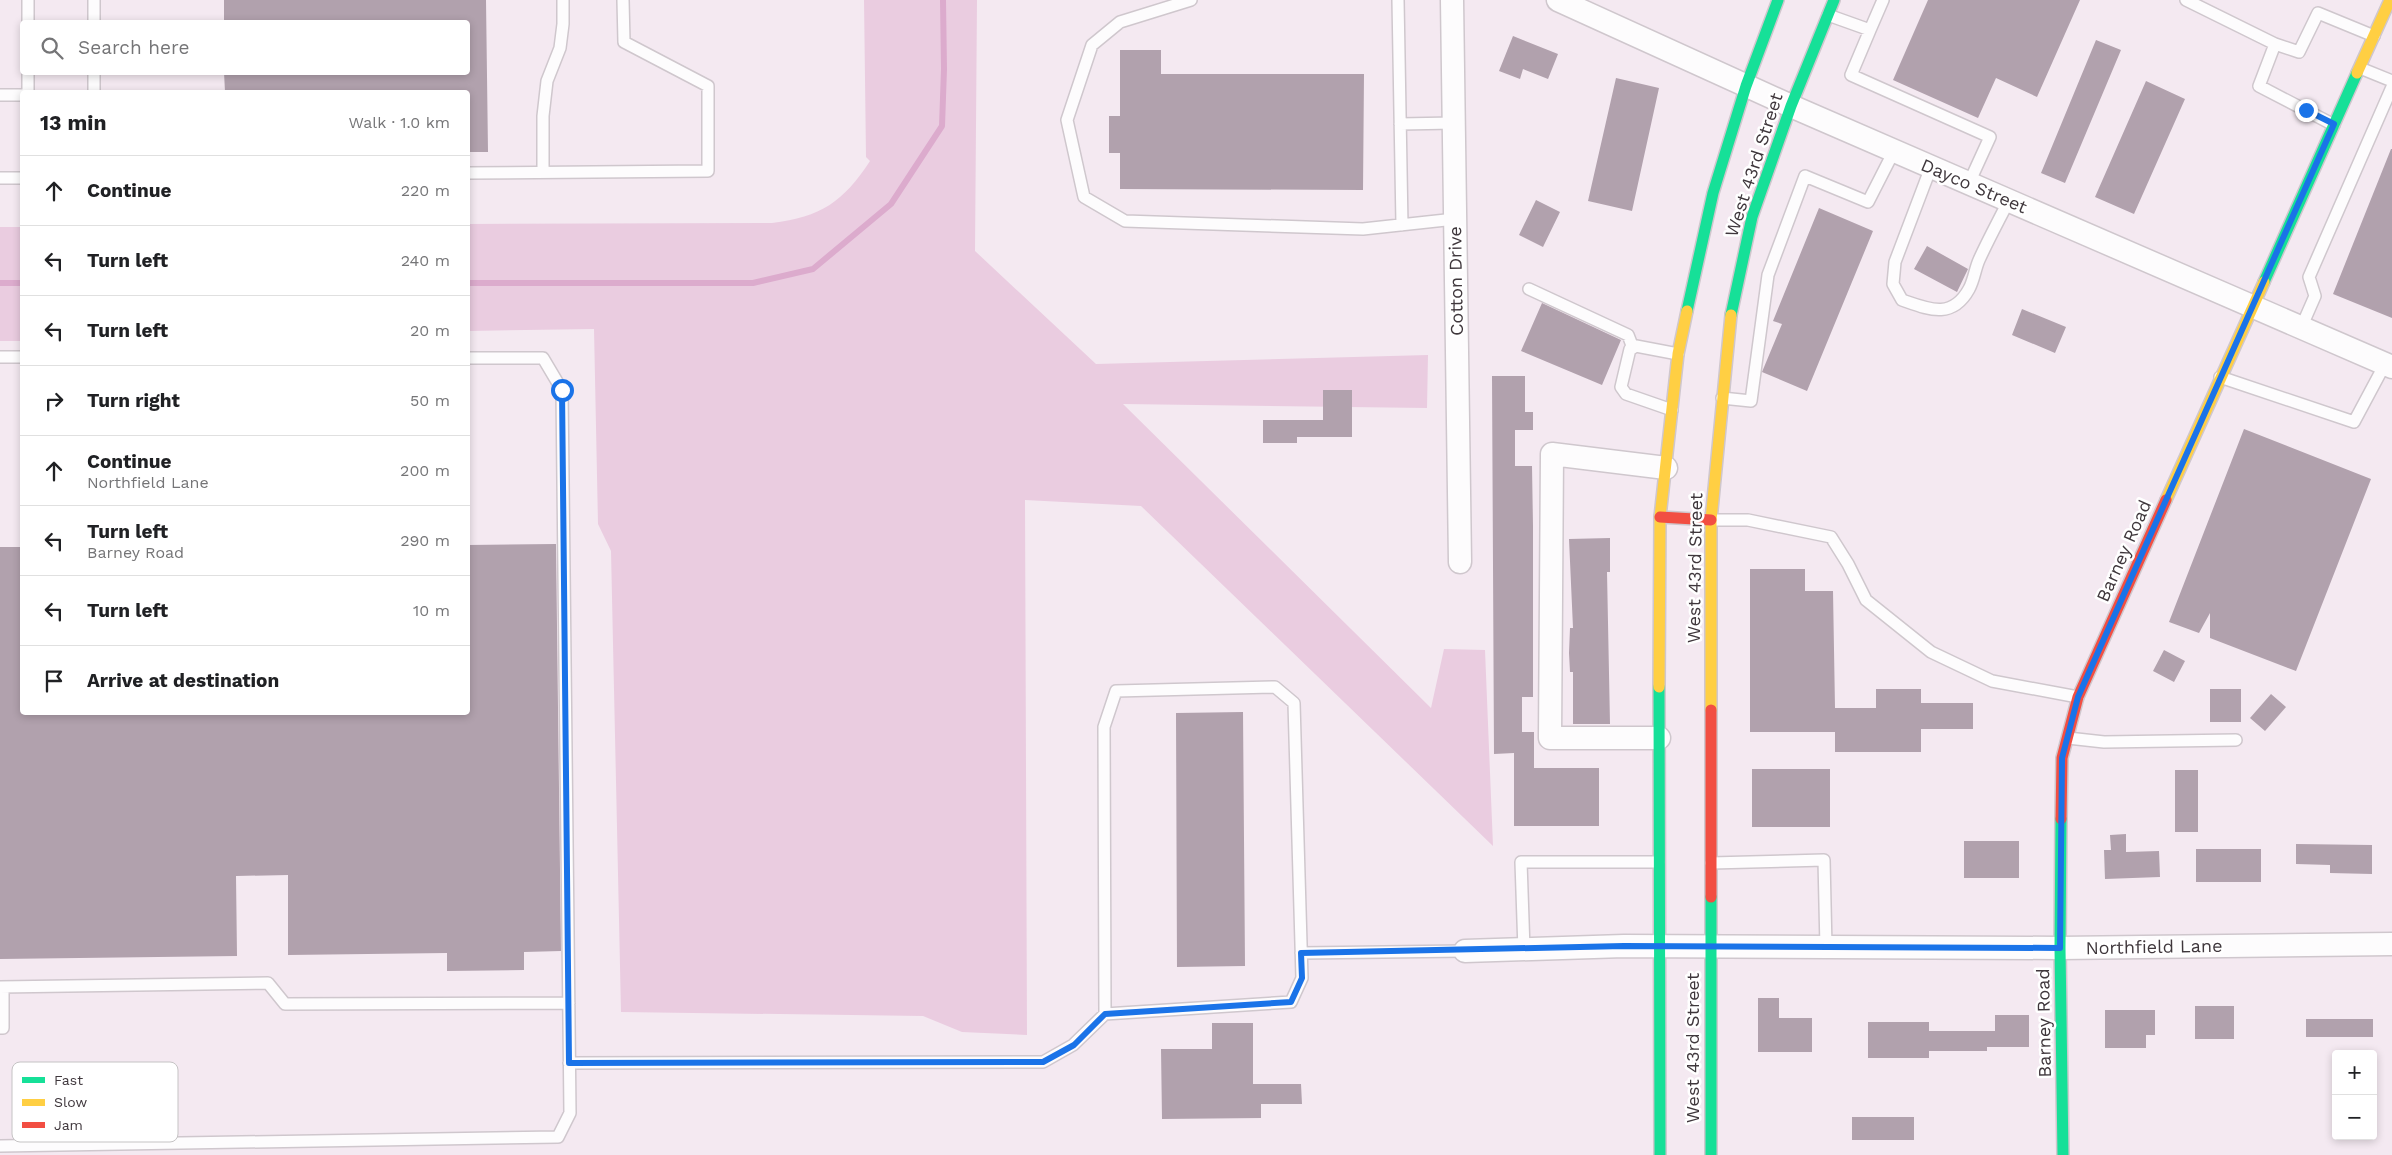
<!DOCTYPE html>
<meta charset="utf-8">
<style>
body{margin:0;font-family:"Work Sans",sans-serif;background:#f2f2f2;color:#202124}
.controls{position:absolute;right:15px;bottom:15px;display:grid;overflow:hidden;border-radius:5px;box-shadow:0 2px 8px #0003}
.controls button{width:45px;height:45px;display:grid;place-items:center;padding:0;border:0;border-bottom:1px solid #e0e0e0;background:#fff;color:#202124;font:25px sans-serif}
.stop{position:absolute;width:15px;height:15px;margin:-11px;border:4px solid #1a73e8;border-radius:50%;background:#fff}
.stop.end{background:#1a73e8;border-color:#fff;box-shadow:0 1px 5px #0008}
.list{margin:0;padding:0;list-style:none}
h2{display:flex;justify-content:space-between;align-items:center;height:65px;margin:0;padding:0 20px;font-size:21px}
h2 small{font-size:16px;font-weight:400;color:#757577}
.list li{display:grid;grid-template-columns:32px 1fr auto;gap:15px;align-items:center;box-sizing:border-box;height:70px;padding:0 20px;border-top:1px solid #e0e0e0}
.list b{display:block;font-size:19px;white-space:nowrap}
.list p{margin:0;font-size:16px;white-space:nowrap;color:#757577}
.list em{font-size:16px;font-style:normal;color:#757577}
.icon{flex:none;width:28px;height:28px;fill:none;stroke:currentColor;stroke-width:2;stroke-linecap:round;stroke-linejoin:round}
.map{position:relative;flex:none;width:2392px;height:1155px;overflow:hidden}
.search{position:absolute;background:#fff;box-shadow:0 2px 8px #0003;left:20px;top:20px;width:450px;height:55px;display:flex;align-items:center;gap:12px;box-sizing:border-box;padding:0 18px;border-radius:5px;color:#757577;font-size:19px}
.panel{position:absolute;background:#fff;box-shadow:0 2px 8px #0003;left:20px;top:90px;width:450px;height:625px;border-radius:5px}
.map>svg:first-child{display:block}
</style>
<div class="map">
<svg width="2392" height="1155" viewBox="0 0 2392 1155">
<rect width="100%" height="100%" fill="#f4e9f1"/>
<path fill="#eacce0" d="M864 0H977L975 251 1096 364 1428 355 1427 408 1123 404 1431 708 1444 649 1485 650 1493 846 1141 506 1025 500 1027 1035 962 1032 923 1016 621 1012 611 551 598 524 594 329 468 331V224L772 223C821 217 843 202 870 161L866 157Z
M0 227H22V341H0Z"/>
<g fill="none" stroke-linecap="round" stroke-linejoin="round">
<path stroke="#dcabcd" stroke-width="6" d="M0 283H22
M468 283H753L813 269 891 204 942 126 944 69 943 0"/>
</g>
<path fill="#b1a1ad" d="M224 0H486L488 152H468V92H225L224 72H468V22H224Z
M1928 0H2080L2037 97 1996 78 1978 118 1893 80Z
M1513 36 1558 54 1548 79 1523 69 1520 79 1499 71Z
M2096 40 2121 50 2065 183 2041 173Z
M1120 50H1161V74H1364L1363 190 1120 189V153H1109V116H1120Z
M1616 78 1659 88 1632 211 1588 201Z
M2146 81 2185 99 2134 214 2095 197Z
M2391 149H2392V318L2333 294Z
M1536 200 1560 212 1543 247 1519 235Z
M1819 208 1873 231 1807 391 1762 372 1782 324 1773 321Z
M1927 246 1968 269 1957 292 1914 269Z
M1542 303 1621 340 1602 385 1521 351Z
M2022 309 2066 327 2055 353 2012 335Z
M1492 376H1525V412H1533V430H1515V466H1532L1533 526V697H1522V732H1534V768H1599V826H1514V753L1494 754Z
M1323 390H1352V437H1297V443H1263V420H1323Z
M2244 429 2371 479 2296 671 2210 638V613L2199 633 2169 622Z
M1610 538V572H1607L1610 724H1573V672H1570L1569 653 1570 628H1573L1569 539Z
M556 544 561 951 524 952V970L447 971V953L288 955V875L236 876 237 956 0 959V547H22V712H468V545Z
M1750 569H1805V591H1833L1835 708H1876V689H1921V703H1973V729H1921V752H1835V732H1750Z
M2164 650 2185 661 2174 682 2153 671Z
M2210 689H2241V722H2210Z
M2271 694 2286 707 2265 731 2250 718Z
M1243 712 1245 966 1177 967 1176 713Z
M1752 769H1830V827H1752Z
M2175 770H2198V832H2175Z
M2126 834V852L2159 851 2160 877 2105 879 2104 850H2111L2110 835Z
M1964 841H2019V878H1964Z
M2296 844 2372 845V874L2330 873V865L2296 864Z
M2196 849H2261V882H2196Z
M1758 998H1779V1018H1812V1052H1758Z
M2195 1006H2234V1039H2195Z
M2105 1010H2155V1035H2146V1048H2105Z
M1995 1015H2029V1047H1987V1051H1929V1058H1868V1022H1929V1031H1995Z
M2306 1019H2373V1037H2306Z
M1212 1023H1253V1084H1301L1302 1104H1261V1118L1162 1119 1161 1049H1212Z
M1852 1117H1914V1140H1852Z"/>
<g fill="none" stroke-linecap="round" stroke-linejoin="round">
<g stroke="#cfc7cd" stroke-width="14">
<path id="lane" d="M28 0V22
M1191 0 1120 22 1092 45 1067 120 1084 197 1125 221 1363 229 1455 219
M1398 0 1402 225
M2186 0 2275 44 2299 52 2318 13 2374 36
M1828 15 1870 30 1883 0
M94 22V0
M1870 30 1851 75 1990 137 1969 183
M2275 44 2259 86 2334 125
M2360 68 2392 81
M28 72V92
M94 92V72
M0 95H22
M1400 124 1454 123
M1931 167 1895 262 1893 284 1902 300C1928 309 1952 320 1969 289 1974 280 1975 269 1979 260 1988 240 1999 220 2009 200
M543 172V116L547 81 560 48 563 24V0
M468 173 708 171V86L624 42 623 0
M0 178H22
M1529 289 1628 335 1633 348
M2301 328 2315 296 2309 277 2392 87
M0 357H22
M2220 377 2354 422 2385 364
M1722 398 1751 401 1768 275 1805 176 1868 202 1894 151
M1672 410 1626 394 1621 387 1630 349 1636 346 1678 354
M1711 520H1748L1831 537 1848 564 1866 600 1931 652 1992 681 2078 697
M2068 738 2104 742 2236 740
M1711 863 1824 860 1826 948
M1524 950 1521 862H1659
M1301 953 1465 951
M0 987 268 983 285 1004 569 1003
M0 1028H3V987
M569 1063 1043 1062 1073 1045 1105 1014 1104 727 1116 691 1275 687 1294 703 1302 978 1291 1002 1105 1014
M0 1146 558 1137 570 1113 562 390 543 358H468"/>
</g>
<g stroke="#cfc7cd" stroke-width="25">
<path id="street" d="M1452 0 1460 562
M1558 0 1791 106 2392 367
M1659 738H1550L1552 454 1666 468
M1465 951 1624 946 2060 948 2392 944"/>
</g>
<g stroke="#cfc7cd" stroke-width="14">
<path id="fast" d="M2264 282 2357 73
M1687 311 1713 193 1746 86 1778 0
M1731 315 1752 217 1791 106 1834 0
M1659 687 1660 1155
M2061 819 2060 948 2063 1155
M1711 897V1155"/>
</g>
<g stroke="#cfc7cd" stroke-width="14">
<path id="slow" d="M2357 73 2390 0
M2166 500 2264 282
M1659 687 1660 517 1678 354 1687 311
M1711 710V520L1731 315"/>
</g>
<g stroke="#cfc7cd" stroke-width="14">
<path id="jam" d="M1660 517 1711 520
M1711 710V897
M2061 819 2062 758 2078 697 2166 500"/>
</g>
<use href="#lane" stroke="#fdfcfd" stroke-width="11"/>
<use href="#street" stroke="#fdfcfd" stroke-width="22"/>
<use href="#fast" stroke="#16e098" stroke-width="11"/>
<use href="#slow" stroke="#ffcf43" stroke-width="11"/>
<use href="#jam" stroke="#f24e42" stroke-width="11"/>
</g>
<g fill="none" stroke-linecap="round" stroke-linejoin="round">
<path stroke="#1a73e8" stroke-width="6" d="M562 390 569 1063 1043 1062 1074 1045 1105 1014 1291 1002 1302 978 1301 953 1624 946 2060 948 2062 758 2078 697 2334 124 2306 110"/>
</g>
<g text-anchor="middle" stroke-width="5" stroke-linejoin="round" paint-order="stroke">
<g font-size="18" fill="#3f373c" stroke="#fff">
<text transform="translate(1754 165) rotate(-72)" y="6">West 43rd Street</text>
<text transform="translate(1974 186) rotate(23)" y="6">Dayco Street</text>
<text transform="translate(1456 281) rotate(-91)" y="6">Cotton Drive</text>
<text transform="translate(2124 551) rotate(-66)" y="6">Barney Road</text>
<text transform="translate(1695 568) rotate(-89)" y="6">West 43rd Street</text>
<text transform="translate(2154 947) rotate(-1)" y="6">Northfield Lane</text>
<text transform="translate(2044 1023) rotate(-91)" y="6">Barney Road</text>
<text transform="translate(1693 1048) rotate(-90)" y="6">West 43rd Street</text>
</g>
</g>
<rect x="12" y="1062" width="166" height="80" rx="8" fill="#fff" stroke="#c5c3c4" stroke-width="1"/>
<rect x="22" y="1077" width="23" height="6" fill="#16e098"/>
<rect x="22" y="1099" width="23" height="7" fill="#ffcf43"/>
<rect x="22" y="1122" width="23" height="6" fill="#f24e42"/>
<g font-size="14" fill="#3f373c">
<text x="54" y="1085">Fast</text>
<text x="54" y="1107">Slow</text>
<text x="54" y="1130">Jam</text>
</g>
</svg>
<div class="controls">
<button>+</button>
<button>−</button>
</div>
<div class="stop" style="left:562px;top:390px"></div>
<div class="stop end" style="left:2306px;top:110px"></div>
<div class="search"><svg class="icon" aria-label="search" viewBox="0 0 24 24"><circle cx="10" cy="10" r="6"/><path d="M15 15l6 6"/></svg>Search here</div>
<section class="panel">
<h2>13 min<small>Walk · 1.0 km</small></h2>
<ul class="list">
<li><svg class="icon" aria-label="ahead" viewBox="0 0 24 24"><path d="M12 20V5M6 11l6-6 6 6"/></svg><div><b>Continue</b></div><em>220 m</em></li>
<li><svg class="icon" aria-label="left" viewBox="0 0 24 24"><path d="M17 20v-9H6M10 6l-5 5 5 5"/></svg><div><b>Turn left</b></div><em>240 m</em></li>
<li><svg class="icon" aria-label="left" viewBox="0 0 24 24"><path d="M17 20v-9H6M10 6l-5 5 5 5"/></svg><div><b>Turn left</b></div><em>20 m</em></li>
<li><svg class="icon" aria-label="right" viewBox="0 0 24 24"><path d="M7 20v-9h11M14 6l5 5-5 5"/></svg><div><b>Turn right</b></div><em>50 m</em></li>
<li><svg class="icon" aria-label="ahead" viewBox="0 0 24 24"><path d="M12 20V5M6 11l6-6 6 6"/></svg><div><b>Continue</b><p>Northfield Lane</p></div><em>200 m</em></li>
<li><svg class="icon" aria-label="left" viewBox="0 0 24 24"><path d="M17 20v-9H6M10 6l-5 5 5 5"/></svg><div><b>Turn left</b><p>Barney Road</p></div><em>290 m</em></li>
<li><svg class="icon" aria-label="left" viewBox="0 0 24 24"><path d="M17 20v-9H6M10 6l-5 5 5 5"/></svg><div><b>Turn left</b></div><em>10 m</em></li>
<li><svg class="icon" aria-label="arrive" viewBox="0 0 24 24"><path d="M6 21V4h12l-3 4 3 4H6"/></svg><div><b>Arrive at destination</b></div></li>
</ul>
</section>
</div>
